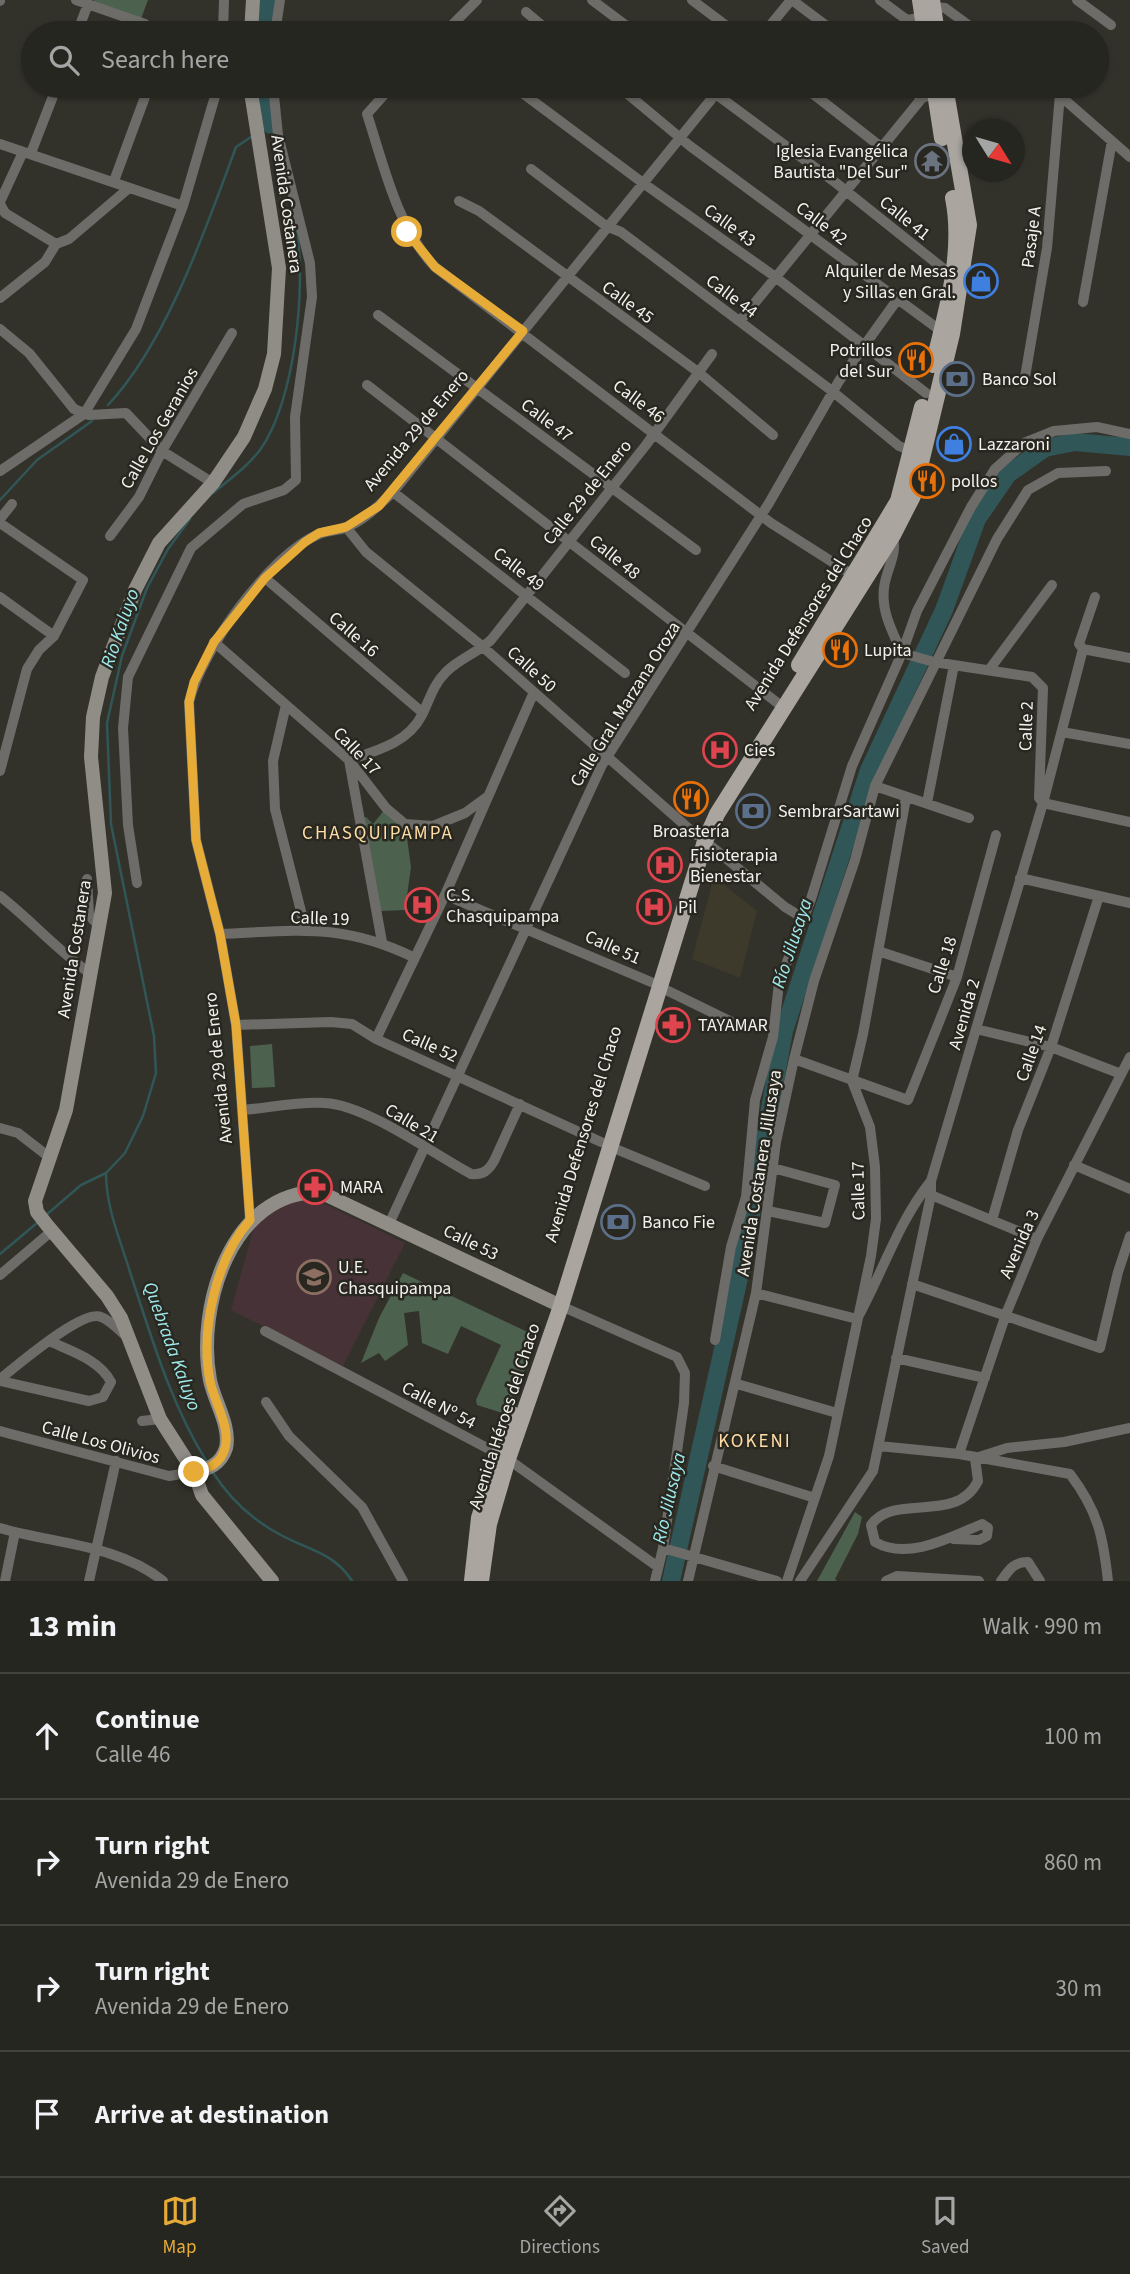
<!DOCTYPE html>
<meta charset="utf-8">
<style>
body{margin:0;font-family:"Source Sans 3",sans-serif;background:#2e2e29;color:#f1f3f6}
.compass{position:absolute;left:962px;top:119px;width:63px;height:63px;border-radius:50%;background:#262620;box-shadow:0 2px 5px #0004;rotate:127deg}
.stop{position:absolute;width:21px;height:21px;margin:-16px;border:5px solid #e7ac37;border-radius:50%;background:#fff}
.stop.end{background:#e7ac37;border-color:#fff;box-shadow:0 2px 7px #0008}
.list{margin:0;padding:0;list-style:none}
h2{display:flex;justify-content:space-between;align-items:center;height:91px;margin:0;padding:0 28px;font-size:30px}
h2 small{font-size:23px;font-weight:400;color:#a4a5a5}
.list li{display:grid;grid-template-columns:46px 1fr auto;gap:21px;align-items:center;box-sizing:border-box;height:126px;padding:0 28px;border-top:2px solid #42433e}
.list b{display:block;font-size:26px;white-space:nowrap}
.list p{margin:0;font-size:23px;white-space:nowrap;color:#a4a5a5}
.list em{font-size:23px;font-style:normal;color:#a4a5a5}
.icon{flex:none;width:38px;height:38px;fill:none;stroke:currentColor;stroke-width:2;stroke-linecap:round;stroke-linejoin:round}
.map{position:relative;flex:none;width:1130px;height:1581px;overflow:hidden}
.search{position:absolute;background:#262620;box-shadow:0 2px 5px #0004;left:21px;right:21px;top:21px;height:77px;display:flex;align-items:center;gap:18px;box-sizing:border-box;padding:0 24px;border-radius:38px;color:#a4a5a5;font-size:26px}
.sheet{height:595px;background:#262620}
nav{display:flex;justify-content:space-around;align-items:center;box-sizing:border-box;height:98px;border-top:2px solid #42433e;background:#262620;font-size:19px;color:#a4a5a5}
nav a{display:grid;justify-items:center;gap:4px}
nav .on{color:#e7ac37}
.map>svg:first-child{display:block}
</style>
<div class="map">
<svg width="1130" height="1581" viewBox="0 0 1130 1581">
<rect width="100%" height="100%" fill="#33322a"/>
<path fill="#3d3a2c" d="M714 877 757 911 740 978 692 959Z"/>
<path fill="#473337" d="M306 1195 405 1243 343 1366 231 1310 254 1227 271 1210Z"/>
<path fill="#47342e" d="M413 890 439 900 429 920 405 910Z"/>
<path fill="#4c624f" d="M94 0H148L139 24 92 7Z
M386 808 405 824 411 867 405 910 381 911 361 819 366 817 373 824Z
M272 1044 275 1087 252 1088 250 1046Z
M403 1273 536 1336 509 1415 477 1405 476 1400 501 1345 461 1326 448 1354 422 1343 419 1311 404 1313 408 1345 385 1361 379 1353 361 1363 379 1318Z
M855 1512 862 1517 858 1534 835 1579 837 1581H817Z"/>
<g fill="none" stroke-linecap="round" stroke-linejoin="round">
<path stroke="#305658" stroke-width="2.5" d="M266 128 271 125 273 132
M108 405C167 342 206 228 236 147L251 137
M213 493C230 479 246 468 260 450 295 402 307 284 296 227
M0 500 37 460 92 421
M106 1173C106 1208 120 1239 130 1272 151 1336 171 1405 207 1462
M45 1216 81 1185 106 1173 125 1153 143 1116 156 1073 154 1036 111 824 107 723 122 656 147 588 168 549 190 519
M0 1254 37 1223
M212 1471C229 1498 251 1519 279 1534 307 1550 334 1552 352 1581"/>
<path stroke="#305658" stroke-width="18" d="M266 33 269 0
M267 86 271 125
M671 1581 741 1269 784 1031 869 770 944 610 977 519 1008 474 1045 448 1075 442 1130 447"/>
<path stroke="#6e6c69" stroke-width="10" d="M76 0 145 24 158 33
M592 0 636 33
M692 0 736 33
M792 0 836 33
M880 0 907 20 925 17
M1077 0 1111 25
M0 1V0
M933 7 945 8 979 33
M526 12 551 33
M77 33 88 4
M223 33 224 0
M275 33 280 0
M444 33 477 0
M764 33 791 0
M392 86 367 114C384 166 397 227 435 267L771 523 856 577
M513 86 643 183 774 276 926 393
M618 86 690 146 941 331
M705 86 836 183 945 270 952 271
M803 86 881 147
M906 86 922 98
M1049 86 1130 157
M0 144 183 206
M31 153 57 86
M531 169 606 226 621 232 832 391 899 446 911 451
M114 181 149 86
M459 201 479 211 698 372 773 435
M0 202 23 152
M0 204 5 213 56 244 45 262 0 298
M56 244 69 239 129 188
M1083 302 1112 141
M378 315 696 550
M740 321 922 98 940 91
M0 329 29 353 74 409 89 415 126 413 162 451 213 483
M1024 383 1047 248 1060 94
M367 385 784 708
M0 471 84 414 136 329 183 206 218 86
M393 492 625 673
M0 519 12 504
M0 523 83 580 54 636 39 650 27 669 0 771
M346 527 366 552 483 647 696 835
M892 534C899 553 886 569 884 588 881 612 893 633 902 653L934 662 1032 677 1043 688 1039 798 1043 803 1130 822
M110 536 139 497 162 451 232 333
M265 578 423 713
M0 597 54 636
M214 642 349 760 386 808 405 824 433 826 465 813 487 797
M1083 649 1130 658
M989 670 1052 585
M286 705 273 761 275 809 306 931
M1062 732 1130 744
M875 786 969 818
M927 803 954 665
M705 841 785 907 803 918
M1020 878 1130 903
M87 879 89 915 100 927
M137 883 128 825 123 728 128 677 191 548 243 504 284 490 296 480 295 417 312 297 310 263 278 135 273 86
M445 895 651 982
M0 896C32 921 58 951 91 974
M220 934C297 931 342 922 415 958
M382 942 349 760C376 751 408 743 422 715 430 699 433 685 446 672 459 659 477 653 491 640L646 445 712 354
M878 951 957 977
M660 987 742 1027
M236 1025 331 1022 352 1024 376 1039 601 1142
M976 1029 1051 1047 1121 1074
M376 1039 445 895 534 692
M794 1059 908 1100 957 977 996 835
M243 1110C269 1108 298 1101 325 1103 366 1105 432 1153 471 1174 483 1175 488 1171 494 1161L520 1104
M0 1128 18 1133 49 1157
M611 1147 705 1186
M1074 1165 1130 1189
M931 1195 1037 1239
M768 1211 825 1223 835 1185 773 1168
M250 1220 236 1025 220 934 196 840 189 702C201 651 270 554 319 534 327 530 337 531 345 528 364 521 379 505 393 492L722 86
M992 1220 1018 1130 1051 1047 1099 896
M389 1224 602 765 769 503 839 381 897 300
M0 1275 53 1230
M912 1284 1100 1348 1118 1272 1130 1236
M756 1293 857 1319C882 1274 898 1222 931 1181
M561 1306 677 1357 685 1373 684 1403 663 1548 777 1581
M265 1331 508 1459 658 1567
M715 1340 731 1247 746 1197 755 1100 773 1037 779 983 811 899 852 766 902 653 917 611 971 507 995 469 1024 443 1054 431 1097 427 1130 434
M896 1358 985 1378
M0 1379C17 1366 82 1309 101 1317 110 1320 119 1330 127 1337
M0 1381 89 1401 103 1397 111 1382C100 1360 71 1351 49 1341
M737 1384 837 1413
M266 1402 289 1436 362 1507 403 1581
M142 1421 160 1419
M0 1431 169 1476 194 1472
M879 1446 959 1454 1070 1474C1098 1511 1103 1536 1108 1581
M959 1454 1006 1314 1037 1239 1130 1057
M979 1457 1007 1448 1064 1442 1130 1428
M713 1466 815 1498
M0 1528C54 1544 117 1544 163 1581
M954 1539 979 1540 987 1536 988 1528 982 1524C951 1537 908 1561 875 1542L871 1525C895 1492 956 1525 978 1481L975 1458
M5 1581 15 1532
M89 1581 116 1461
M655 1581 663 1548
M688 1581 756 1293 776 1142 794 1059 814 981 855 860 875 786 997 539 1028 490 1058 473 1106 471
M787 1581 829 1456 871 1256 876 1219 875 1167 870 1127 852 1081 863 1034 906 798
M800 1581 873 1471 931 1195V1181L1043 803 1083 649 1079 644 1095 597
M886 1581 897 1576 979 1581
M1001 1581C1009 1570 1013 1562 1028 1562L1040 1581"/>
<path stroke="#908d87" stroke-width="14" d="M251 33 253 0
M250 86 279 268 274 354 265 389 244 437 213 483 159 543 135 590 102 677 93 717 91 757 105 893 66 1110 35 1201 37 1212 47 1225 107 1296 121 1318 160 1419 194 1472 202 1495 272 1581
M194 1472C209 1469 221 1464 226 1448 231 1426 214 1401 210 1380 196 1307 231 1191 320 1192L561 1306"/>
<path stroke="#aaa69f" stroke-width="16" d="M920 0 925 33
M932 0 937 33
M934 86 942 138
M933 365C946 313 964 252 953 198
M799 665 898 501 922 407
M472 1581 479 1518 512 1414
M481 1581 489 1524 508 1459 561 1306 705 841 717 814 893 535 913 496 952 334 969 225 945 86"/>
</g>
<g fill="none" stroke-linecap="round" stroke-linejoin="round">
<path stroke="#e7ac37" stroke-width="9" d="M194 1472C208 1469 221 1464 225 1448 231 1427 214 1402 210 1381 200 1330 216 1259 250 1220L236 1025 220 934 196 840 189 702 194 682 214 642 265 578 305 542 319 533 346 527 379 506 523 331 435 267 407 232"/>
</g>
<defs>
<g id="temple-ring" transform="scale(1.75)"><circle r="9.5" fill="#292820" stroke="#6b7280" stroke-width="1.5"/><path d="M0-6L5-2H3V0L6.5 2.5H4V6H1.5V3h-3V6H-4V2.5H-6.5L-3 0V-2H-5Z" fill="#6b7280"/></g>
<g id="shop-ring" transform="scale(1.75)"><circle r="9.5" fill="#292820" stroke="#3f7fe0" stroke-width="1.5"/><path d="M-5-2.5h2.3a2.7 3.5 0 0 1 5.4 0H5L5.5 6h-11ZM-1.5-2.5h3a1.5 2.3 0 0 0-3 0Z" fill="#3f7fe0"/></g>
<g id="restaurant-ring" transform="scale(1.75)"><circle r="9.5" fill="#292820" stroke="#e8710a" stroke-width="1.5"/><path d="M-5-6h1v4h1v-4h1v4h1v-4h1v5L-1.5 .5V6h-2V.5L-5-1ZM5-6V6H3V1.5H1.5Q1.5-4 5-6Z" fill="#e8710a"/></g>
<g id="bank-ring" transform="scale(1.75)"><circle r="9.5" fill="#292820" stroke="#5c6f8a" stroke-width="1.5"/><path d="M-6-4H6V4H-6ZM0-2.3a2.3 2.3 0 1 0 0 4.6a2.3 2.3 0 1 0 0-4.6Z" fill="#5c6f8a"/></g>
<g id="hospital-ring" transform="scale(1.75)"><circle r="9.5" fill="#292820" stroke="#e0444e" stroke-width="1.5"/><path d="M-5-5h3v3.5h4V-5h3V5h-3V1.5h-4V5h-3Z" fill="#e0444e"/></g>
<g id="pharmacy-ring" transform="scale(1.75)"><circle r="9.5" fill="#292820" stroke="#e0444e" stroke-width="1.5"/><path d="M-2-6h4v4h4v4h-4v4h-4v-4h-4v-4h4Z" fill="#e0444e"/></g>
<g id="school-ring" transform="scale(1.75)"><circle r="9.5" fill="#292820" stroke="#8d6e63" stroke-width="1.5"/><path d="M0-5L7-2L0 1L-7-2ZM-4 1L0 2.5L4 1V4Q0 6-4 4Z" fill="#8d6e63"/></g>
</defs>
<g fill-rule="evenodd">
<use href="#temple-ring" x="932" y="161"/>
<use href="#shop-ring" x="981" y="281"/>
<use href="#restaurant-ring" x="916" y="360"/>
<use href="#bank-ring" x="957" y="379"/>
<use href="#shop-ring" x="954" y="444"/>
<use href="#restaurant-ring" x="927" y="481"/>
<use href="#restaurant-ring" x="840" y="650"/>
<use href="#hospital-ring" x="720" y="750"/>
<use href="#restaurant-ring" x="691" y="799"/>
<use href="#bank-ring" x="753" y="811"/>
<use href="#hospital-ring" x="665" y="865"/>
<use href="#hospital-ring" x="422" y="905"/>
<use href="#hospital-ring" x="654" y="907"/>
<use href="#pharmacy-ring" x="673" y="1025"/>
<use href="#pharmacy-ring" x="315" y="1187"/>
<use href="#bank-ring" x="618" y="1222"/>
<use href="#school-ring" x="314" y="1277"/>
</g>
<g text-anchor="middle" stroke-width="5" stroke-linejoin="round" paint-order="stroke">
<g font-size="18" fill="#f3f2ec" stroke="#292820" text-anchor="start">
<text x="908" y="157" text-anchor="end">Iglesia Evangélica<tspan x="908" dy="21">Bautista "Del Sur"</tspan></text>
<text x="956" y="277" text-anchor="end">Alquiler de Mesas<tspan x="956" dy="21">y Sillas en Gral.</tspan></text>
<text x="892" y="356" text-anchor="end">Potrillos<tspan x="892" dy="21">del Sur</tspan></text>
<text x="982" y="385">Banco Sol</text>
<text x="978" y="450">Lazzaroni</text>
<text x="951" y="487">pollos</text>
<text x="864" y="656">Lupita</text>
<text x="744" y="756">Cies</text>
<text x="778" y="817">SembrarSartawi</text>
<text x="691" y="837" text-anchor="middle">Broastería</text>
<text x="690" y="861">Fisioterapia<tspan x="690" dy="21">Bienestar</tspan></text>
<text x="446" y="901">C.S.<tspan x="446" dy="21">Chasquipampa</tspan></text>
<text x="678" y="913">Pil</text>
<text x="698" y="1031">TAYAMAR</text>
<text x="340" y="1193">MARA</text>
<text x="642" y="1228">Banco Fie</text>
<text x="338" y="1273">U.E.<tspan x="338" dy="21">Chasquipampa</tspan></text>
</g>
<g font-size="18" fill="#f3f2ec" stroke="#292820">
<text transform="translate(287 204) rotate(82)" y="6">Avenida Costanera</text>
<text transform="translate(905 218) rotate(39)" y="6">Calle 41</text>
<text transform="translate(822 223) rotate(37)" y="6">Calle 42</text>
<text transform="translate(730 225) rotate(36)" y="6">Calle 43</text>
<text transform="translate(1031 237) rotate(-83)" y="6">Pasaje A</text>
<text transform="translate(732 296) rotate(37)" y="6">Calle 44</text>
<text transform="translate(628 302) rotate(36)" y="6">Calle 45</text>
<text transform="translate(639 401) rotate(37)" y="6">Calle 46</text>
<text transform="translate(547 420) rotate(37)" y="6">Calle 47</text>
<text transform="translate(159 428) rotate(-60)" y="6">Calle Los Geranios</text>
<text transform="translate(416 430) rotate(-50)" y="6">Avenida 29 de Enero</text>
<text transform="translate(587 492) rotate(-51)" y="6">Calle 29 de Enero</text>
<text transform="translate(615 557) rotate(39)" y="6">Calle 48</text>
<text transform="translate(519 569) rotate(38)" y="6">Calle 49</text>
<text transform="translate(808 613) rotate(-58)" y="6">Avenida Defensores del Chaco</text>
<text transform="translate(354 634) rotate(41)" y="6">Calle 16</text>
<text transform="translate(532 669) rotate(42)" y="6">Calle 50</text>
<text transform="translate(625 704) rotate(-58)" y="6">Calle Gral. Marzana Oroza</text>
<text transform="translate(1026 726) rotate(-88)" y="6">Calle 2</text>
<text transform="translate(357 751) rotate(46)" y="6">Calle 17</text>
<text transform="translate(320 918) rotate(2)" y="6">Calle 19</text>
<text transform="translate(613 947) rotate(24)" y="6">Calle 51</text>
<text transform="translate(74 949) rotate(-81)" y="6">Avenida Costanera</text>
<text transform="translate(942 965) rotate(-72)" y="6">Calle 18</text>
<text transform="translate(964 1014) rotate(-74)" y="6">Avenida 2</text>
<text transform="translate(430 1045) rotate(24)" y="6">Calle 52</text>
<text transform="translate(1031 1053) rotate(-70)" y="6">Calle 14</text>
<text transform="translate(218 1068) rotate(-96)" y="6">Avenida 29 de Enero</text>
<text transform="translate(412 1123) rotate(31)" y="6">Calle 21</text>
<text transform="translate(583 1134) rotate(-73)" y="6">Avenida Defensores del Chaco</text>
<text transform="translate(759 1173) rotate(-81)" y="6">Avenida Costanera Jillusaya</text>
<text transform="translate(858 1191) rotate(-91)" y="6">Calle 17</text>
<text transform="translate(471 1242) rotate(26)" y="6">Calle 53</text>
<text transform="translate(1019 1244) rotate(-66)" y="6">Avenida 3</text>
<text transform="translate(439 1405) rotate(28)" y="6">Calle Nº 54</text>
<text transform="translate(504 1416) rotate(-72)" y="6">Avenida Héroes del Chaco</text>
<text transform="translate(101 1442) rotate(15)" y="6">Calle Los Olivios</text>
</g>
<g font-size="19" font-style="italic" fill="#9feaed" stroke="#292820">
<text transform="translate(119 628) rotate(-71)" y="7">Rio Kaluyo</text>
<text transform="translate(791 943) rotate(-72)" y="7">Río Jilusaya</text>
<text transform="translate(173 1346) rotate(70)" y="7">Quebrada Kaluyo</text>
<text transform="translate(668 1498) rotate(-77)" y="7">Río Jilusaya</text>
</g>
<g font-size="19" letter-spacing="2" fill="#ffdda6" stroke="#292820">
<text x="378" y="839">CHASQUIPAMPA</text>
<text x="755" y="1447">KOKENI</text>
</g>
</g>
</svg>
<svg class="compass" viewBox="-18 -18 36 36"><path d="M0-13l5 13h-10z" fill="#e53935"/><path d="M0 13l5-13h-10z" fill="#a4a5a5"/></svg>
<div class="stop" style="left:407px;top:232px"></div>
<div class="stop end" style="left:194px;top:1472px"></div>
<div class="search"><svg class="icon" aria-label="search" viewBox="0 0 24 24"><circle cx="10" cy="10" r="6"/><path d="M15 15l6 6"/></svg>Search here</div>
</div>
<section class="sheet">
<h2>13 min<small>Walk · 990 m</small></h2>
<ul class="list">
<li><svg class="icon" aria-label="ahead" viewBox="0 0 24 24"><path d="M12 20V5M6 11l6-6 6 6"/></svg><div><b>Continue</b><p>Calle 46</p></div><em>100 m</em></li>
<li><svg class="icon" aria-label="right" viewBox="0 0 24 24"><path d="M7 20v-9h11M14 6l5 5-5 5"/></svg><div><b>Turn right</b><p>Avenida 29 de Enero</p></div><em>860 m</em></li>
<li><svg class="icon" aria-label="right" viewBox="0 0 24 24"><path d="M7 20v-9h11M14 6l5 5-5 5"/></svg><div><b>Turn right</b><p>Avenida 29 de Enero</p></div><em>30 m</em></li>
<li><svg class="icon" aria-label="arrive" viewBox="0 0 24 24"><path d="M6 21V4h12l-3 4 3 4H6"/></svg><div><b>Arrive at destination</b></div></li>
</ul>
</section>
<nav>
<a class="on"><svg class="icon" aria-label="map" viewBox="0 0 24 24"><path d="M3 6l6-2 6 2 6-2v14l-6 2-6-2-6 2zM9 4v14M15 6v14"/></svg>Map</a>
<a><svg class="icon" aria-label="directions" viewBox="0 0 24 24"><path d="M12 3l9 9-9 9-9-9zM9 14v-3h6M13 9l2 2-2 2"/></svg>Directions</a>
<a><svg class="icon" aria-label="saved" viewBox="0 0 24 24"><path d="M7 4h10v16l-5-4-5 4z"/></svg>Saved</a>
</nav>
